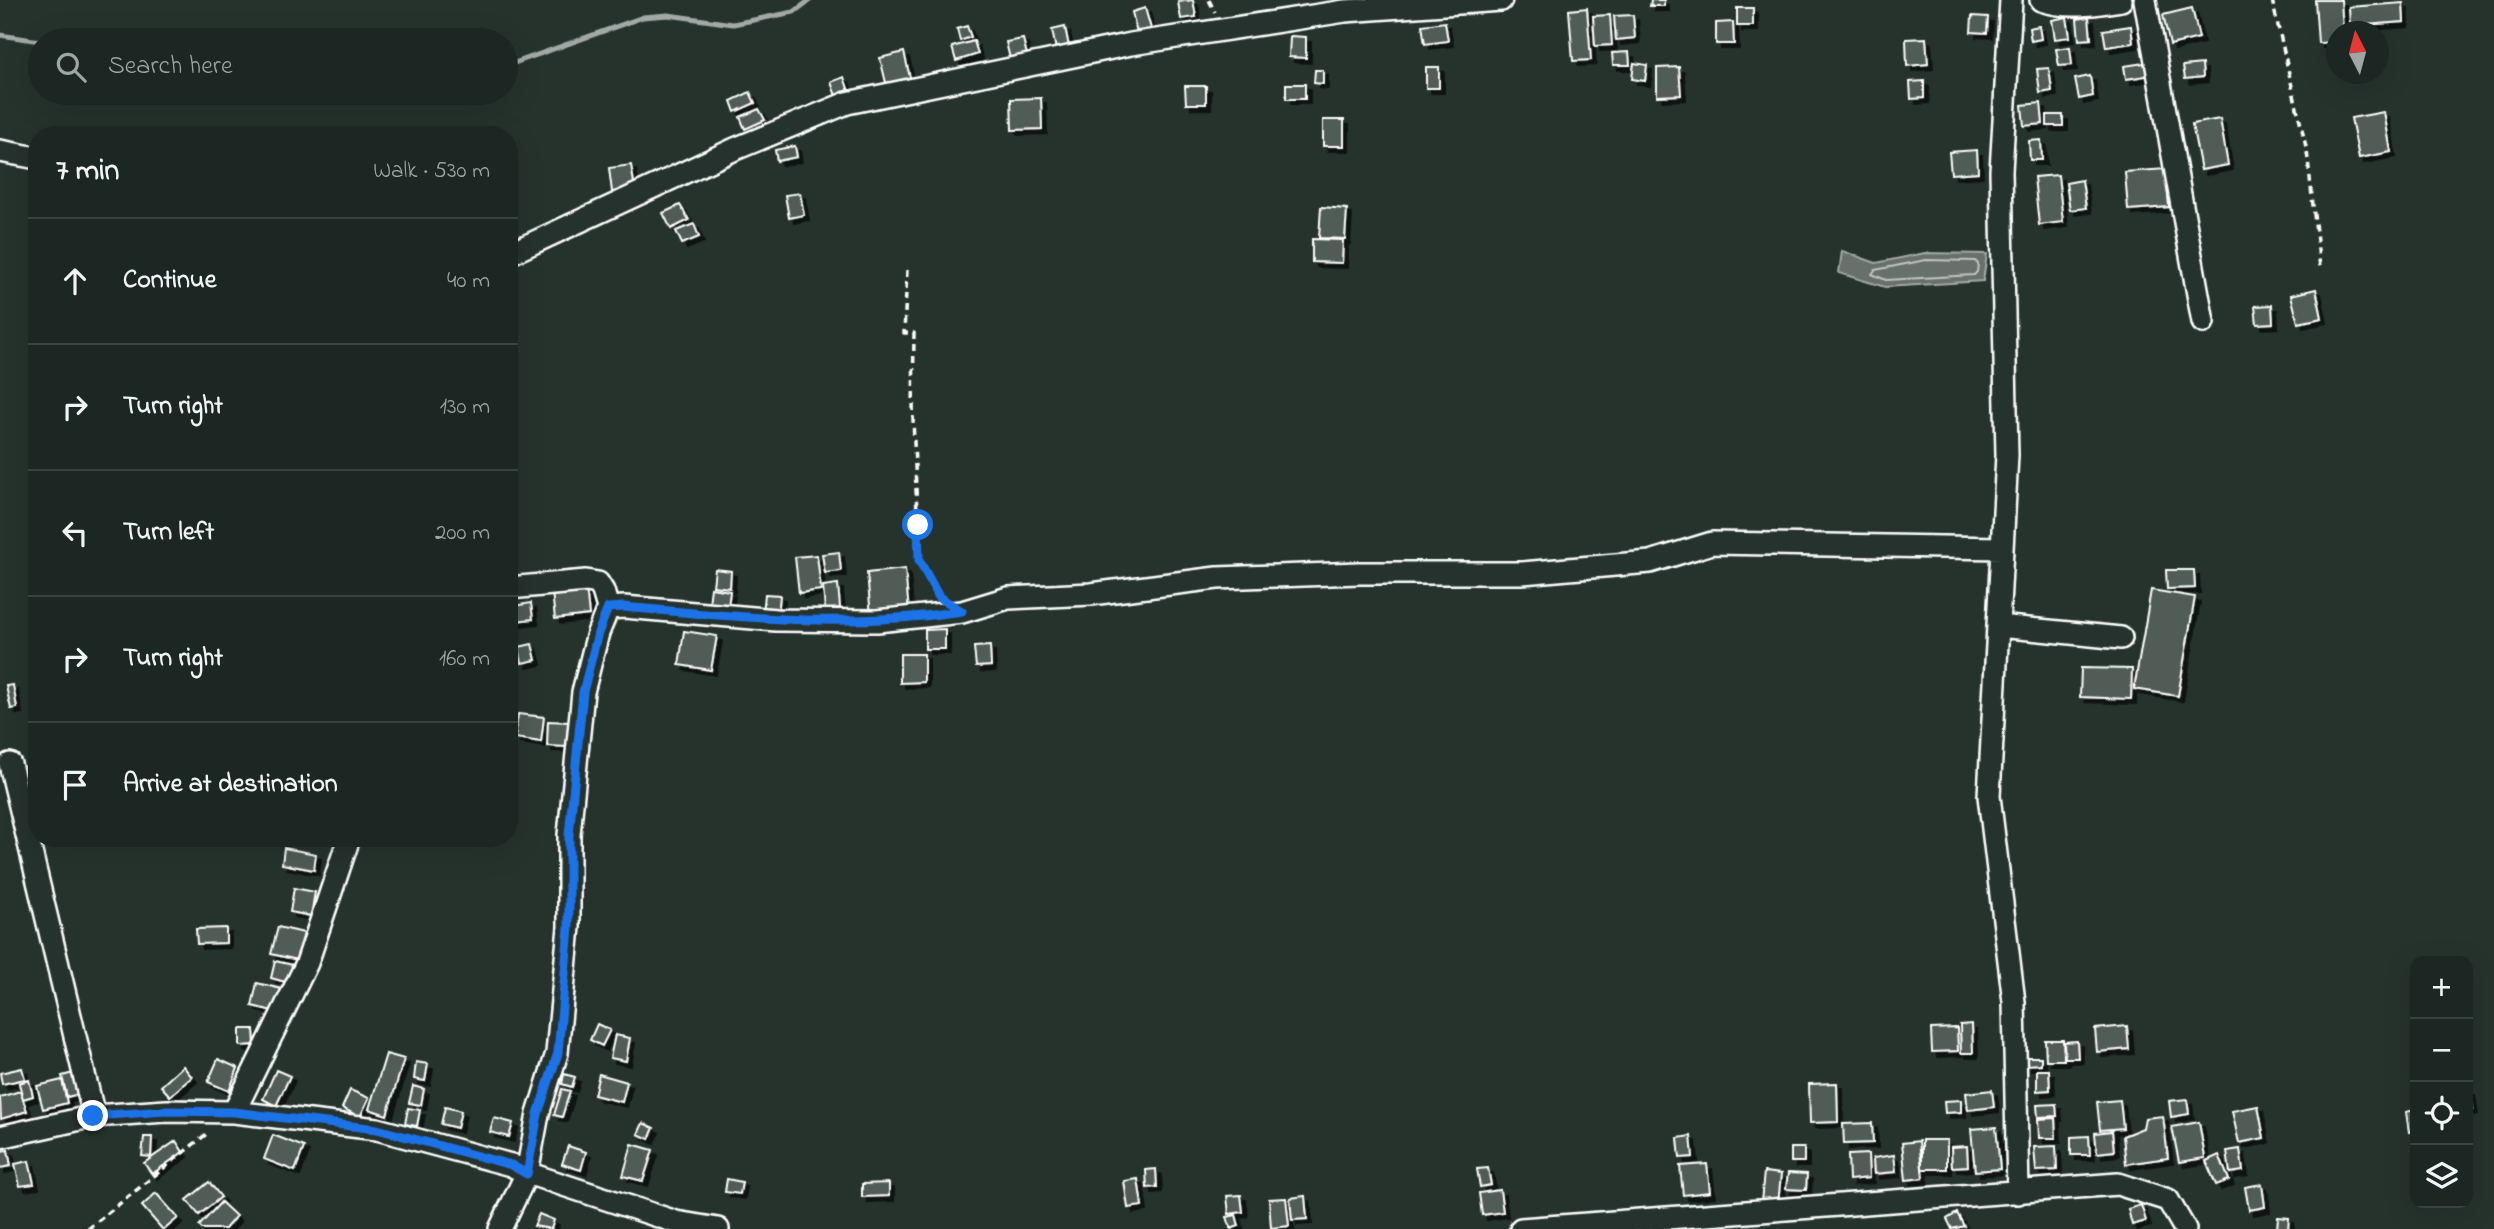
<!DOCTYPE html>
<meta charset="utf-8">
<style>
body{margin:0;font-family:"Indie Flower",sans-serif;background:#29322f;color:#f1f3f6}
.controls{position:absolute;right:21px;bottom:21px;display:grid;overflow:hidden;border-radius:14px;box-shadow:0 7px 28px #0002}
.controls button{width:63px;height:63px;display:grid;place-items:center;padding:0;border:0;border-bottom:2px solid #3a4340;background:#1c2622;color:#f1f3f6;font:35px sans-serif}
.compass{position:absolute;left:2326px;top:21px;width:63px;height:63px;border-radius:50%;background:#1c2622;box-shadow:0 7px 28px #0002;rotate:354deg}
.stop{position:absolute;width:21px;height:21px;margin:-16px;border:5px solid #1a73e8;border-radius:50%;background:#fff}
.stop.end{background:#1a73e8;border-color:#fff;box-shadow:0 2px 7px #0008}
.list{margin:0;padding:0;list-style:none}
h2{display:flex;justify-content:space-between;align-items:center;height:91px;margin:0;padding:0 28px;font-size:30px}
h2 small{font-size:23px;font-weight:400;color:#a0a5a5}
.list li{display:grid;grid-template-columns:46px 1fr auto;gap:21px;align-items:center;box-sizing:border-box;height:126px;padding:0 28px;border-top:2px solid #3a4340}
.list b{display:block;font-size:26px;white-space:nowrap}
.list em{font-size:23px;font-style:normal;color:#a0a5a5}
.icon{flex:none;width:38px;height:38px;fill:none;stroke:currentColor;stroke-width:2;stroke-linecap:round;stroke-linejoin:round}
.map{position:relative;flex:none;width:2494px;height:1229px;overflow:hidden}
.search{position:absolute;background:#1c2622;box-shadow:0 7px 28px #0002;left:28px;top:28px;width:490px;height:77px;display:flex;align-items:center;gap:18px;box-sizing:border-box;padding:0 24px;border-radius:38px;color:#a0a5a5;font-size:26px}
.panel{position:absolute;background:#1c2622;box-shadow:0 7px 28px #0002;left:28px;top:126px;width:490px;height:721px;border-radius:28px}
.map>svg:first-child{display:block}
</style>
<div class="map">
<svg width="2494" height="1229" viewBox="0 0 2494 1229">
<defs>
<filter id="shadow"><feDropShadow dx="5" dy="5" stdDeviation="0" flood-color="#0009"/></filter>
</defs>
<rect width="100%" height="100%" fill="#26332d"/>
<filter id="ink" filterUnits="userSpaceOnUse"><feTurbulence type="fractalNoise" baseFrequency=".0143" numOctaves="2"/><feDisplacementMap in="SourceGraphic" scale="14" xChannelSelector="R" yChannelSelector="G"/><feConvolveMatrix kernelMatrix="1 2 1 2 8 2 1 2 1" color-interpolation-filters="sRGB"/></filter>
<g filter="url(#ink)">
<path fill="#67706c" stroke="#a4a9a7" stroke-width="2" d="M1842 251 1876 263 1925 253 1987 254 1983 281 1885 287 1839 273Z"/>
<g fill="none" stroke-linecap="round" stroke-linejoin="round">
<path stroke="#c2c6c4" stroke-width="2" d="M1926 260 1975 261 1978 264 1977 272 1974 275 1886 280 1872 274 1875 270Z"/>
<path stroke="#a4a9a7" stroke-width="5" d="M0 35 40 41
M506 66 643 17 668 15 733 24 794 12 810 0"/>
</g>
<path fill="#515c57" stroke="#fff" stroke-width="2" filter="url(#shadow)" d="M1193 0 1196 17 1181 19 1178 2Z
M1651 0H1664V6H1650Z
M2315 0H2341L2343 32H2336V42L2318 43Z
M2403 3 2404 22 2350 26 2349 7Z
M1145 8 1151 29 1137 33 1132 12Z
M1587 8 1591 60 1573 61 1569 10Z
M1737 8H1753V26H1737Z
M2192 8 2199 38 2170 45 2163 15Z
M1610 15 1612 45 1595 46 1593 16Z
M1633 15 1635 38 1616 40 1614 16Z
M1972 16 1988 17 1987 33 1971 32Z
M2067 17 2070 37 2055 39 2052 20Z
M2089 17 2091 39 2079 40 2077 19Z
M1445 22 1448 41 1425 44 1422 25Z
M1733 22 1734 44H1716V23Z
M967 26 971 37 960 41 957 29Z
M2039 26 2041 39 2031 41 2029 28Z
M2131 26 2133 43 2106 47 2103 30Z
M1065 27 1069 47 1056 50 1052 30Z
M1290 36 1306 37V58L1289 57Z
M1926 38 1928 64 1907 66 1906 39Z
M1023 39 1027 55 1010 59 1006 42Z
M974 41 978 54 956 61 952 47Z
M2070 47 2072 65 2059 66 2056 49Z
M904 52 911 82 887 87 880 58Z
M1629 52 1630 65H1613L1612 53Z
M2151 62 2152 75 2126 79 2124 66Z
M1634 63 1647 65 1645 81 1632 79Z
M2202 64 2203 77 2185 79 2183 66Z
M1426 67H1439V88H1426Z
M1679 67 1681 95 1657 96V68Z
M2049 68 2052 91 2040 93 2037 69Z
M1315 70H1323V84L1314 83Z
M2090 76 2093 96 2079 99 2075 79Z
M844 77 853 103 840 107 831 82Z
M1924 81V98L1911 99 1910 82Z
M1286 84H1305V99H1286Z
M1185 86H1206V104H1186Z
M750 92 755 103 735 112 731 101Z
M1041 98 1042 129 1012 130 1011 99Z
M2041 103 2043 124 2024 126 2022 105Z
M759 109 765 120 745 129 740 117Z
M2384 112 2391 152 2359 158 2351 118Z
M2047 115H2063V126H2047Z
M2220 119 2228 165 2201 170 2192 124Z
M1323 120H1344V146H1323Z
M2041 140 2042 160H2030L2029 141Z
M795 146 797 157 777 161 775 150Z
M1977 150 1978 172 1951 174 1949 152Z
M631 165 635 189 612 192 609 168Z
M2166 169 2169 207 2128 210 2125 172Z
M2058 175 2063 222 2039 225 2034 177Z
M2082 180 2086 208 2070 210 2066 183Z
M800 193 804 215 789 218 785 195Z
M680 205 689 220 671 229 663 213Z
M1321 207 1347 209 1345 239 1319 238Z
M694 224 699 237 682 244 676 231Z
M1312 239 1343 240 1342 263 1312 262Z
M2316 289 2322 318 2298 323 2291 295Z
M2272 305 2273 323 2257 324 2255 306Z
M839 552 841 571 825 573 822 554Z
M817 555 821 590 799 593 795 557Z
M715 569 731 571 730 588 713 586Z
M905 569 909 612 871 616 867 573Z
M2166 570H2194L2195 588 2167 589Z
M838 584 840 608 825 610 823 586Z
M586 588 589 615 555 619 552 592Z
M711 588 730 591 728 607 709 604Z
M2151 590 2195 597 2178 696 2134 689Z
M765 594 780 595 778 616 763 614Z
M531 603 533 619 515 621 514 606Z
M945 629V649H925V630Z
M684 631 717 636 711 670 679 665Z
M532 644 536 660 522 663 519 647Z
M990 646 991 666 976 667 974 647Z
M900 654H924V682L900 683Z
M2081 668 2132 669 2131 699 2080 697Z
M13 685 17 708 11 709 6 686Z
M518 714 544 717 541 742 515 738Z
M548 721 569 722 568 747 547 746Z
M284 848 316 854 314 870 282 864Z
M294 888 315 892 311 916 290 912Z
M278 927 304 933 298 960 271 954Z
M226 928V943L197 944 196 929Z
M275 961 293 965 289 983 271 978Z
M257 983 286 990 281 1013 252 1006Z
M597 1024 610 1030 602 1046 590 1040Z
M1972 1024 1973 1053H1961L1960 1025Z
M2127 1026 2129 1049 2097 1052 2095 1029Z
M1957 1028 1958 1051 1932 1052 1931 1029Z
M240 1029H254L255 1045 240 1046Z
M615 1035 630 1038 626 1061 610 1058Z
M2045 1040H2063L2064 1060H2046Z
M2077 1041 2078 1058H2065L2064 1042Z
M386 1054 404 1059 387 1115 369 1109Z
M2026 1057H2041V1064L2026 1065Z
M218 1059 238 1068 229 1091 208 1082Z
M416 1062 428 1064 425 1081 414 1079Z
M183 1066 192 1077 170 1096 161 1086Z
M22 1068 25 1079 2 1084 0 1073Z
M276 1070 290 1076 276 1106 263 1099Z
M2037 1070H2049L2050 1090 2037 1091Z
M81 1071 87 1092 67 1097 62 1076Z
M564 1074 575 1077 572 1087 562 1084Z
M599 1074 627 1082 622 1102 594 1095Z
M29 1080 33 1096 23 1099 19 1083Z
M62 1080 67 1103 43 1109 37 1086Z
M1837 1083 1838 1122 1810 1123 1809 1084Z
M413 1086 424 1089 421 1105 409 1103Z
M562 1089 570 1091 562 1117 554 1115Z
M350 1090 369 1098 360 1117 342 1108Z
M1992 1090 1994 1107 1968 1110 1966 1093Z
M2468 1090H2470L2473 1110 2468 1111Z
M20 1091 27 1111 1 1119 0 1097Z
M2187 1099 2189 1114 2171 1117 2169 1101Z
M1961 1100V1112L1945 1113 1944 1101Z
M2120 1100 2123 1128 2100 1130 2097 1102Z
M2056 1104 2057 1116 2038 1117 2037 1105Z
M2258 1106 2264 1138 2239 1143 2232 1111Z
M445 1107 461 1111 457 1128 441 1124Z
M408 1108 420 1110 417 1126 405 1124Z
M2415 1110V1131L2409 1132 2406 1112Z
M2163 1116 2168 1158 2126 1164 2123 1136 2143 1128 2145 1118Z
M494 1118 513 1123 509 1137 490 1132Z
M2055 1118 2056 1138H2039L2038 1119Z
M2199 1122 2205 1158 2179 1162 2172 1127Z
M643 1123 654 1128 649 1139 638 1134Z
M1872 1123 1873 1143 1844 1144 1843 1124Z
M1996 1127 2000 1169 1975 1171 1971 1129Z
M2112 1131 2114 1151 2097 1153 2095 1133Z
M273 1135 304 1147 295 1171 264 1159Z
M1691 1136 1693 1157 1680 1158 1678 1138Z
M2089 1136 2090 1155H2071V1137Z
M144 1137H152L151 1157 142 1156Z
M1922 1140H1947V1169H1922Z
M176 1141 183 1152 152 1174 144 1163Z
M1919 1141 1923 1178 1906 1180 1902 1143Z
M632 1144 653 1150 643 1181 623 1176Z
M568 1146 586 1152 581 1170 562 1164Z
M1967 1146 1968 1166 1952 1167 1951 1147Z
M2056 1146 2057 1170 2036 1171 2034 1147Z
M1791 1148H1804V1162H1791Z
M2240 1149 2243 1171 2230 1173 2227 1151Z
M8 1150 11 1166 0 1168V1151Z
M1868 1154 1869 1178 1849 1180 1848 1155Z
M1894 1155 1896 1172 1874 1174 1873 1158Z
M2219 1155 2229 1180 2216 1185 2206 1161Z
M29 1161 34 1184 20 1186 15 1164Z
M1707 1164 1710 1192 1683 1195 1680 1166Z
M1488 1168 1491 1185 1480 1187 1477 1169Z
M1156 1169 1157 1187 1147 1188 1146 1170Z
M1764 1172 1781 1174 1778 1204 1761 1202Z
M1788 1173 1807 1174 1806 1190 1786 1189Z
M727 1179 742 1182 740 1194 725 1192Z
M1138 1179 1142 1206 1128 1208 1124 1181Z
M209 1182 221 1197 199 1215 187 1200Z
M889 1183V1196L862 1197V1184Z
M2262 1184 2265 1207 2249 1210 2245 1187Z
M1500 1190 1503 1212 1482 1215 1479 1193Z
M156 1193 178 1218 165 1229H162L142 1206Z
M1241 1195 1243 1212 1229 1214 1227 1196Z
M1305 1196 1307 1219 1292 1220 1290 1198Z
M1286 1198 1289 1226 1271 1228 1269 1199Z
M221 1202 236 1216 225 1229H202L199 1226Z
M2141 1205 2146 1221 2132 1225 2128 1209Z
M1957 1213 1964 1226 1952 1229 1947 1219Z
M539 1214 554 1220 551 1229 534 1226Z
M1236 1215 1239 1226 1231 1229 1227 1217Z
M2278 1217 2289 1218 2288 1229H2277Z"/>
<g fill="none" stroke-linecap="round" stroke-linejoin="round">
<g stroke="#fff" stroke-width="26">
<path id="minor" d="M2011 0 2001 171 2007 455 1989 796 2014 1002 2018 1193
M2041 0C2067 9 2095 4 2121 0
M2145 0 2203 322
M0 151 37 158
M509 254 735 149 847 103 1131 44 1345 11 1501 0
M509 588 586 581 598 583 603 591 608 608
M1998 626 2121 638
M10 764 94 1116
M234 1112 307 963 349 838
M0 1137 94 1116 166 1111 234 1112 377 1129 511 1165 527 1173 676 1222 718 1229
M500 1229 527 1173 538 1114 557 1053 569 927V835L583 692 598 633 608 608 624 607 776 620 877 621 962 612 1008 598 1091 594 1217 578 1359 573H1522L1650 562 1712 543 2002 548
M1521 1229 2118 1184 2168 1200 2185 1229"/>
</g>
<path stroke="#fff" stroke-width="3.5" stroke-dasharray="7 5" stroke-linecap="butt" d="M1209 0 1215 12
M2272 0 2307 151 2320 268
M907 270 904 333H914L913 418 919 560 937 595
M88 1229 209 1132"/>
<use href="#minor" stroke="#26332d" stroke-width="21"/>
</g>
</g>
<g fill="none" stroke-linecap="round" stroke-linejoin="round" filter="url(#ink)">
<path stroke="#1a73e8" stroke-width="9" d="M93 1116 166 1111 234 1112 377 1129 511 1165 527 1174 538 1114 558 1053 569 927V835L583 692 598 633 608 608 624 607C738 617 848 629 962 611L939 597 919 560 918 525"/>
</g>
</svg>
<div class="controls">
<button>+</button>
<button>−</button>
<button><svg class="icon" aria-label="locate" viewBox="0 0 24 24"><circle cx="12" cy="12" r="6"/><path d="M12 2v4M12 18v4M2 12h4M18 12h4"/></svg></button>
<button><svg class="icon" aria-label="layers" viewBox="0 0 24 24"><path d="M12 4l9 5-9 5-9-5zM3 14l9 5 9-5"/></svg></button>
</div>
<svg class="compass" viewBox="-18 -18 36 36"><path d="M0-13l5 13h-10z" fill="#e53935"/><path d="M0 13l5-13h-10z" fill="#a0a5a5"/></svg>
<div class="stop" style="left:918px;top:525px"></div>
<div class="stop end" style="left:93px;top:1116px"></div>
<div class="search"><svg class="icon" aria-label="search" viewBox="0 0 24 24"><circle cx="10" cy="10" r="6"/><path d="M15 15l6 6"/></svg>Search here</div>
<section class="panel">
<h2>7 min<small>Walk · 530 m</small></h2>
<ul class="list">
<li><svg class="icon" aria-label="ahead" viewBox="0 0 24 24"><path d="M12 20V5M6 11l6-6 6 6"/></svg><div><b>Continue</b></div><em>40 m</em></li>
<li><svg class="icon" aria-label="right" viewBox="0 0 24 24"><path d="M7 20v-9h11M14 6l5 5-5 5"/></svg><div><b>Turn right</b></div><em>130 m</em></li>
<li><svg class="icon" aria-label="left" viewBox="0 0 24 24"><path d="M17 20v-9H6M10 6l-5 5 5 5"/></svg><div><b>Turn left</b></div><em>200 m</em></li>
<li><svg class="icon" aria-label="right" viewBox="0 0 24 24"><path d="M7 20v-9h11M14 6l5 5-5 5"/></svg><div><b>Turn right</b></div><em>160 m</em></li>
<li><svg class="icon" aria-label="arrive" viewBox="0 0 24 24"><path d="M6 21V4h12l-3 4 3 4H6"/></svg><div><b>Arrive at destination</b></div></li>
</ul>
</section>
</div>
